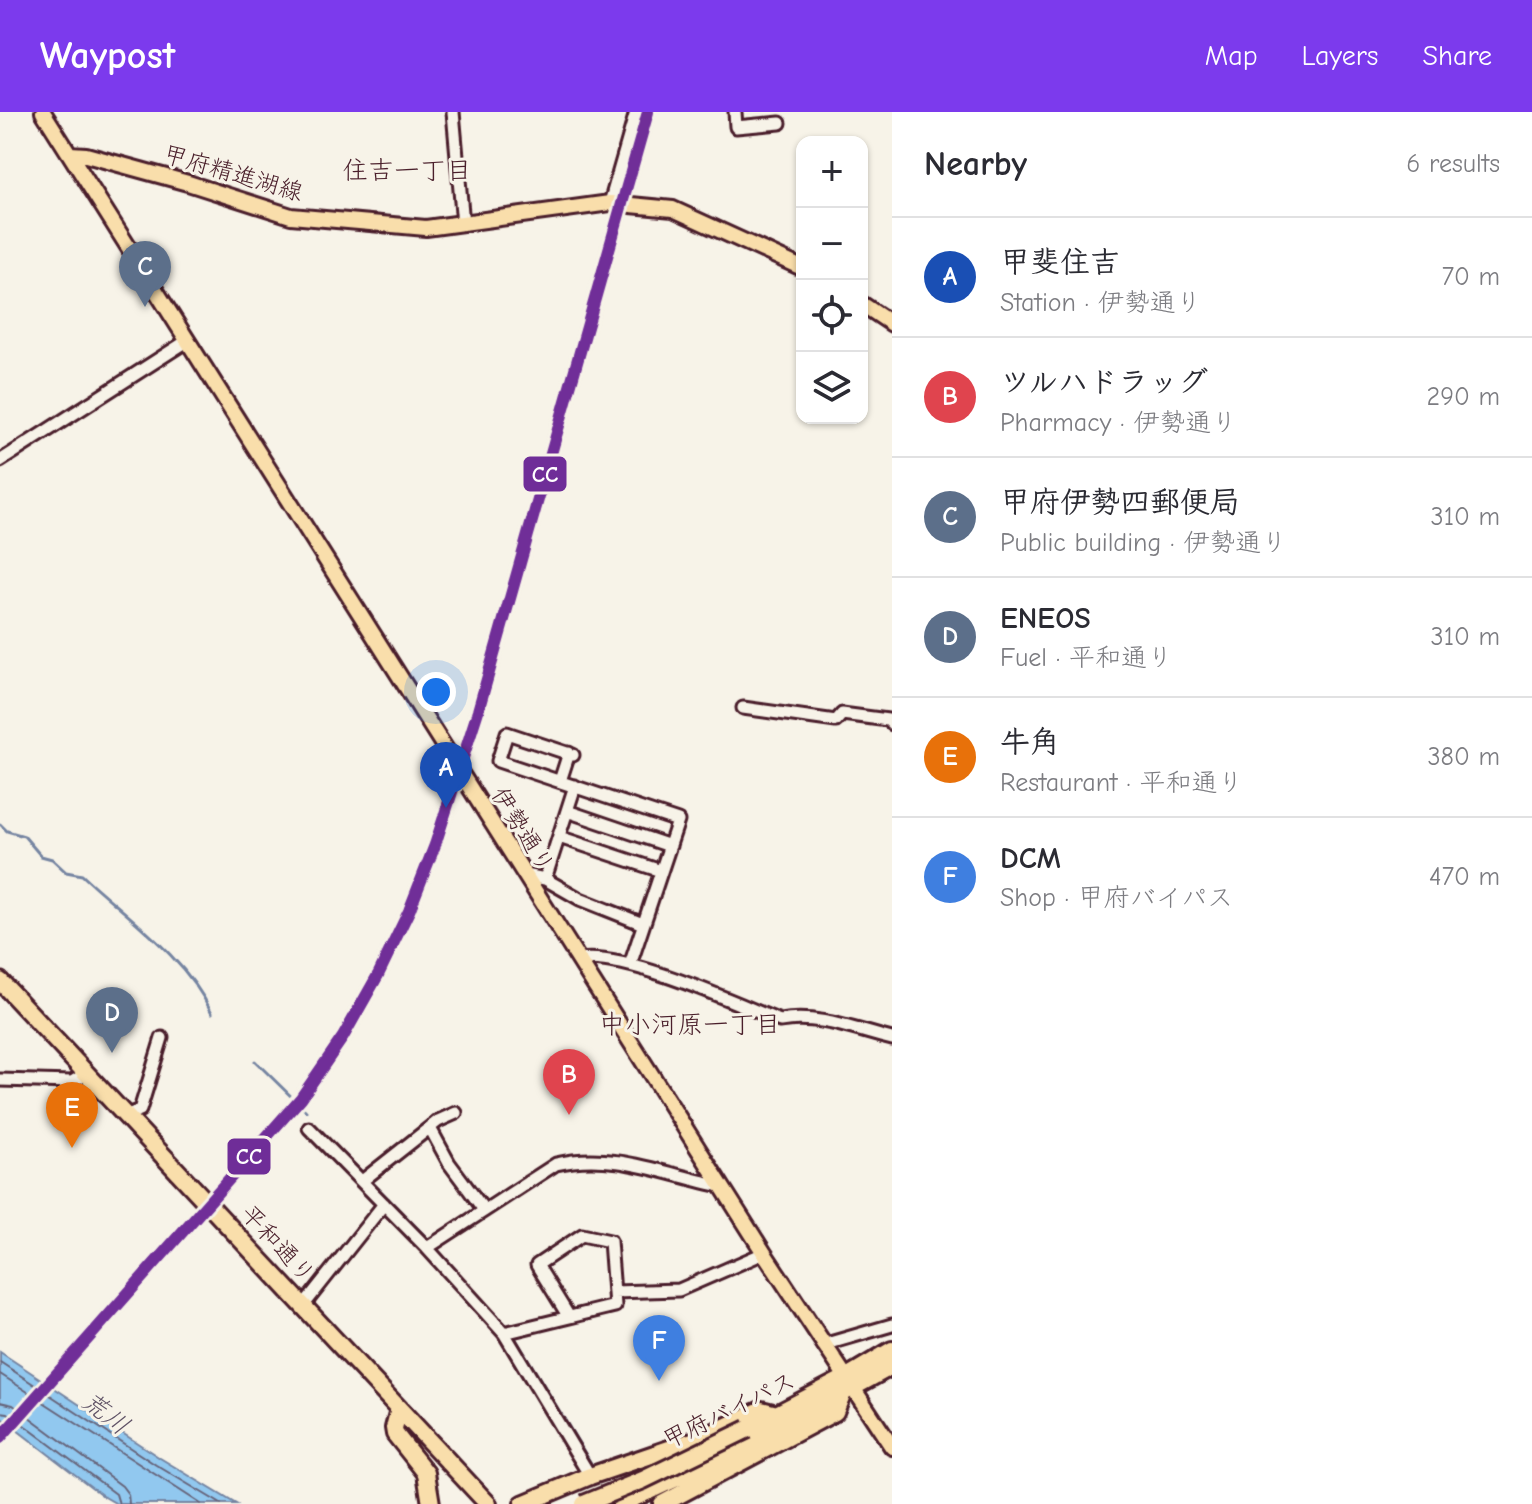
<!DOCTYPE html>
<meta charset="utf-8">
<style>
body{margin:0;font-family:"Comic Neue","Klee One",sans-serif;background:#f7f7f7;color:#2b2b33}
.controls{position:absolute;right:24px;top:24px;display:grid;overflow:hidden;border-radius:16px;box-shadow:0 2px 6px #0004}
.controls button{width:72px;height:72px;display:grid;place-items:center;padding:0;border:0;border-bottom:2px solid #e1e1e2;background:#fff;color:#2b2b33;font:40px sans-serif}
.you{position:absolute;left:436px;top:580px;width:28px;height:28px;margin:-20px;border:6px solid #fff;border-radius:50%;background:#1a73e8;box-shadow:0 0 0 12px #1a73e833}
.badge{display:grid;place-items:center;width:52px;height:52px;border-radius:50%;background:#7c3aed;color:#fff;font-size:26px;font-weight:700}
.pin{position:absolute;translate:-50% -66px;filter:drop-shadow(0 2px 4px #0008)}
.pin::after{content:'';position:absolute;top:42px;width:28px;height:24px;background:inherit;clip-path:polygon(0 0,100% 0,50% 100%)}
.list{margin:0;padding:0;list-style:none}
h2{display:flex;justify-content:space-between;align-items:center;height:104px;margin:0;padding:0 32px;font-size:34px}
h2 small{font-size:26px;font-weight:400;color:#7c7c81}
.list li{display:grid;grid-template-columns:52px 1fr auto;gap:24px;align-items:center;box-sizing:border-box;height:120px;padding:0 32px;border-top:2px solid #e1e1e2}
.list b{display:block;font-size:30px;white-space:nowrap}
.list p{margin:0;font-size:26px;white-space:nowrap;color:#7c7c81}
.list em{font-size:26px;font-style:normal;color:#7c7c81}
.icon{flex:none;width:44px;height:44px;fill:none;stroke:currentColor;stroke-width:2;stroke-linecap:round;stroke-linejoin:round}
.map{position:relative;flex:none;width:892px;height:1392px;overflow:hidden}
header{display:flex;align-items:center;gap:48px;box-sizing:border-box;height:112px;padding:0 40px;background:#7c3aed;color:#fff}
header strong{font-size:38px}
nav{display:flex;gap:44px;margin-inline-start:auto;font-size:28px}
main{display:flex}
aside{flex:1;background:#fff}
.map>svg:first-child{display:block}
</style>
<header>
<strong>Waypost</strong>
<nav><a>Map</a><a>Layers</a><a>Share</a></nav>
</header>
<main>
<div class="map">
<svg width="892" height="1392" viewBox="0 0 892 1392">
<rect width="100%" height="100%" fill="#f7f3e8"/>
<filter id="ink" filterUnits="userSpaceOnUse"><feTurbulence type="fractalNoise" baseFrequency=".0125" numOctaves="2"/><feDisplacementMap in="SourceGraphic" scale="16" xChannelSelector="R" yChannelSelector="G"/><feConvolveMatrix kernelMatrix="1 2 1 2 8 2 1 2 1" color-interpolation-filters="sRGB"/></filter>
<g filter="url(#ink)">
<path fill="#91c8ef" stroke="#7584a1" stroke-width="2" d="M0 1240 160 1346 236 1392H117L103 1384 0 1305Z"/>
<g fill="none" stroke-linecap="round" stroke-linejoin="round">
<path stroke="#666379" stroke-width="2" d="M0 1250 156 1353 221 1392
M0 1262 201 1392
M0 1290 13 1293 122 1374 128 1382 129 1392
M0 1300 8 1301 116 1382 119 1392"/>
<path stroke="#7584a1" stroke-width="3" d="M0 712 7 719 24 724 41 744 52 747 66 760 82 763C127 805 185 844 212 901
M255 949 306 999
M312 1010 330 1028
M345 1043 364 1062
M370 1068 429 1128
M434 1134 506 1215
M514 1224 595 1358"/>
<path stroke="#d4c9c2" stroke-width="11" stroke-dasharray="11 5.5" stroke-linecap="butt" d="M590 1364 609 1392"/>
<g stroke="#4a1f2b" stroke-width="17">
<path id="minor" d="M453 0 463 112
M735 0 736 15 780 11
M610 91 636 0
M0 349 187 229
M743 596 836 609 842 602 888 608 892 612
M573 643 507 621 498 649 678 709 630 853
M560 669 569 641
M567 699 670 734
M559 725 661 759
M525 763 545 767 580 787 643 812
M545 767 575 674
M580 848C627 841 733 890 780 909 818 902 855 918 892 927
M0 968 72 970 85 962
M125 1004 140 998 162 926
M309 1016 427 1136 504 1221 590 1364
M430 1016 449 1051 484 1098
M362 1069 438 1009 456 1001
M427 1136 556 1052C612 1038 667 1063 721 1074
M614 1180 679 1178 764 1141
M303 1194 384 1092
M504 1221 615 1194 610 1129 582 1123 537 1153 569 1205
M823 1233 892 1213"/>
</g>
<g stroke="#4a1f2b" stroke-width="20">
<path id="major" d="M43 0 764 1141 892 1335
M70 42 86 43 188 71 291 104 359 110 426 116 610 91 673 97 802 156
M862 192 892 212"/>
</g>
<g stroke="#4a1f2b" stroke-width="22">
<path id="highway" d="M0 869 488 1392
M399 1297 394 1316 395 1322 426 1361 431 1392
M748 1317 845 1266 892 1238
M523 1392 590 1364 704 1325 761 1298 777 1302
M621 1392 754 1330 892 1254
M662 1392 835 1300 841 1285"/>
</g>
<use href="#minor" stroke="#f7f3e8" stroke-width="11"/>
<use href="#major" stroke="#f9deab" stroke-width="14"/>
<use href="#highway" stroke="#f9deab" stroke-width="16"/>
<g stroke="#4a1f2b" stroke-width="22" stroke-linecap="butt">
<path id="highway-bridge" d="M584 1392 643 1368 748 1317"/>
</g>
<use href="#highway-bridge" stroke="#f9deab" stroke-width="16"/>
<g stroke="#f7f3e8" stroke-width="18">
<path id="rail-1" d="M0 1326 301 986 343 925 378 863 409 799 435 733 478 599 648 0"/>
</g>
<use href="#rail-1" stroke="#6f2d98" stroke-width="12"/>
</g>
</g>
<g text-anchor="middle" stroke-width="6" stroke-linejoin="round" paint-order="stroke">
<g font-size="24" fill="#4a1f2b" stroke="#f7f3e8">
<text transform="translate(233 61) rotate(16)" y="8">甲府精進湖線</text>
<text transform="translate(523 718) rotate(58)" y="8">伊勢通り</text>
<text transform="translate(278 1132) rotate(47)" y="8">平和通り</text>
<text transform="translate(729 1298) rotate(-26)" y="8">甲府バイパス</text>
</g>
<g font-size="26" fill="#4a1f2b" stroke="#f7f3e8">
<text x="407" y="67">住吉一丁目</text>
<text x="690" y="921">中小河原一丁目</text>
</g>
<g font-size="26" font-style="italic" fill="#5f5266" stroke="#f7f3e8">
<text transform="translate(106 1301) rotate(38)" y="9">荒川</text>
</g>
</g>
<g stroke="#f7f3e8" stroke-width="3">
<rect x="522" y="343" width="46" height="38" rx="8" fill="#6f2d98"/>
<rect x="226" y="1025" width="46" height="39" rx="8" fill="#6f2d98"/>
</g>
<g font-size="22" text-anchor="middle" font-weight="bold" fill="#fff">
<text x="545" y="370">CC</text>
<text x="249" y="1052">CC</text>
</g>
</svg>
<div class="controls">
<button>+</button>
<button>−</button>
<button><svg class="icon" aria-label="locate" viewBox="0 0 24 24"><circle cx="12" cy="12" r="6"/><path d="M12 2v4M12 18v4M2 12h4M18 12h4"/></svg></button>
<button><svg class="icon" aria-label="layers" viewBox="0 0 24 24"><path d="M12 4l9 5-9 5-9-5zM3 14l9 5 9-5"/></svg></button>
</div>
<div class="you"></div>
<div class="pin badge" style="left:446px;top:696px;background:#1a4fb4">A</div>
<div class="pin badge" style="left:569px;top:1003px;background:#e0444e">B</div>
<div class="pin badge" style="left:145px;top:195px;background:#5c6f8a">C</div>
<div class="pin badge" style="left:112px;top:941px;background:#5c6f8a">D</div>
<div class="pin badge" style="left:72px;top:1036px;background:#e8710a">E</div>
<div class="pin badge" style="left:659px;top:1269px;background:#3f7fe0">F</div>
</div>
<aside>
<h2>Nearby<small>6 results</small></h2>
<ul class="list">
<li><span class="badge" style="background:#1a4fb4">A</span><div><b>甲斐住吉</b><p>Station · 伊勢通り</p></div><em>70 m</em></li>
<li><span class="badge" style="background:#e0444e">B</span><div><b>ツルハドラッグ</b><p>Pharmacy · 伊勢通り</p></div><em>290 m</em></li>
<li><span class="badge" style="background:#5c6f8a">C</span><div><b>甲府伊勢四郵便局</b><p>Public building · 伊勢通り</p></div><em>310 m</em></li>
<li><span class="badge" style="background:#5c6f8a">D</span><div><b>ENEOS</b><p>Fuel · 平和通り</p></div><em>310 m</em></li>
<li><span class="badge" style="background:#e8710a">E</span><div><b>牛角</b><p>Restaurant · 平和通り</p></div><em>380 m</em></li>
<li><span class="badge" style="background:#3f7fe0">F</span><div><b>DCM</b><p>Shop · 甲府バイパス</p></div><em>470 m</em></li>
</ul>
</aside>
</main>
